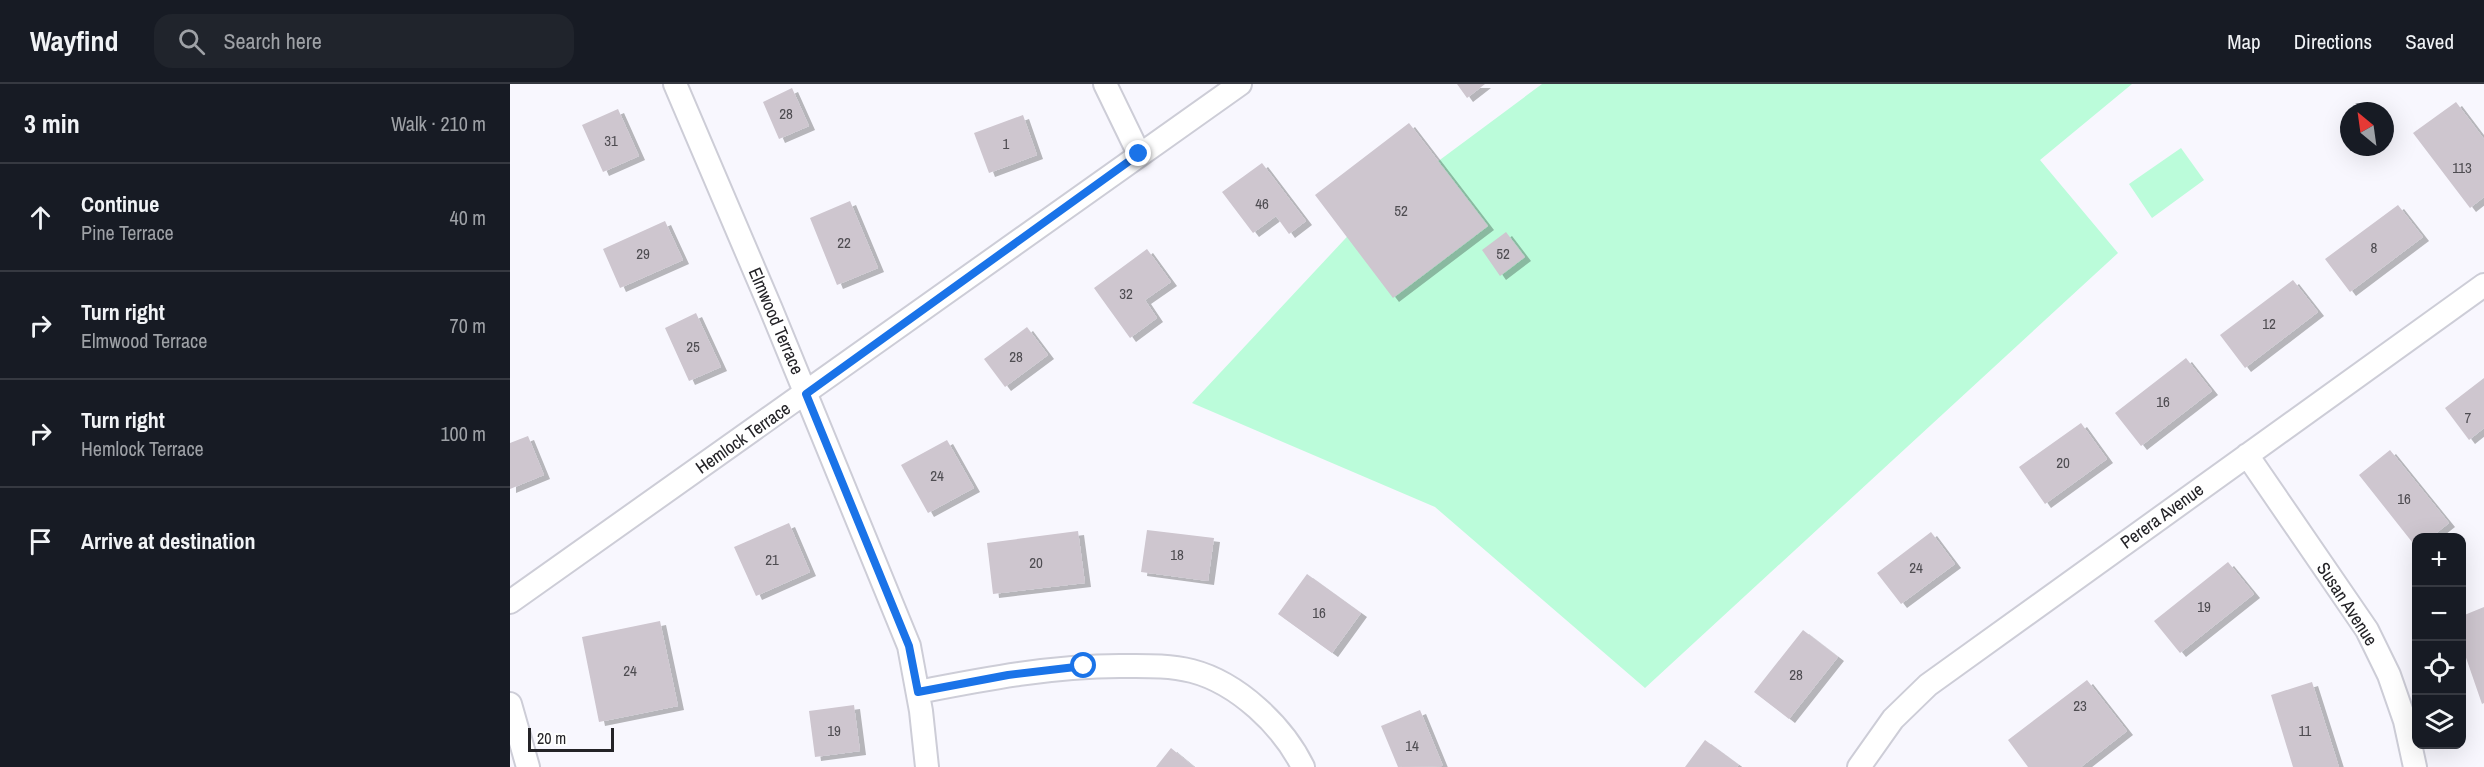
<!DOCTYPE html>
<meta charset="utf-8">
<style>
body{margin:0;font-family:"Archivo Narrow",sans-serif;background:#20242c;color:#f1f3f6}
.controls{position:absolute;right:18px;bottom:18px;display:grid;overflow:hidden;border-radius:12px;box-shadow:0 6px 24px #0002}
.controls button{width:54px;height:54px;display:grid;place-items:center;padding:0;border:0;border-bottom:2px solid #363941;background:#171b24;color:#f1f3f6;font:30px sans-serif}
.compass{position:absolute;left:1830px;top:18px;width:54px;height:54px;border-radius:50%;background:#171b24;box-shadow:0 6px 24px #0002;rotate:331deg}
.scale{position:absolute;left:18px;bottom:15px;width:86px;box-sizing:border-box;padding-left:6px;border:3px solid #242327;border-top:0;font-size:16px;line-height:21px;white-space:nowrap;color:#242327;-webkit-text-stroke:4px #fff;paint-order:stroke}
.stop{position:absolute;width:18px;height:18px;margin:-14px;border:4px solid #1a73e8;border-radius:50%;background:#fff}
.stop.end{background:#1a73e8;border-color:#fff;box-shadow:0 2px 6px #0008}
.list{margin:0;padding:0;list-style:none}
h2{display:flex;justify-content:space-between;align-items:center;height:78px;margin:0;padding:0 24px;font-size:26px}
h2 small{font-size:20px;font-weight:400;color:#9ea1a6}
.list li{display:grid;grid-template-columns:39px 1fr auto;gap:18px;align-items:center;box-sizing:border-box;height:108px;padding:0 24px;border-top:2px solid #363941}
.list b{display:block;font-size:22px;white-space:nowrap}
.list p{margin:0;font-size:20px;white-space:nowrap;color:#9ea1a6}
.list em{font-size:20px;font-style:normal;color:#9ea1a6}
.icon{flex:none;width:33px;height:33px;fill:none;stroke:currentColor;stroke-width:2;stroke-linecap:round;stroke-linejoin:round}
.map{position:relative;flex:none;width:1974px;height:683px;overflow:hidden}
header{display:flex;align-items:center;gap:36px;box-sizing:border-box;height:84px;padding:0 30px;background:#171b24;border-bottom:2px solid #363941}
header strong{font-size:28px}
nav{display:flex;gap:33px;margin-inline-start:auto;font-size:21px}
.search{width:420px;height:54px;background:#20242c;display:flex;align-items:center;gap:15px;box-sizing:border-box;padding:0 21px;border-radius:18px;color:#9ea1a6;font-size:22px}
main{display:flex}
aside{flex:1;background:#171b24}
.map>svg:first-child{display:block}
</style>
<header>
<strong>Wayfind</strong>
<div class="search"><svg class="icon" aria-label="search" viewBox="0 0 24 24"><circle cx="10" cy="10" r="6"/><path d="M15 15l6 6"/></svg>Search here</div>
<nav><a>Map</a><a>Directions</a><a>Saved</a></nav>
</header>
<main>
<aside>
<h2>3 min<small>Walk · 210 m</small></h2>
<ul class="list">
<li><svg class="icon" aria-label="ahead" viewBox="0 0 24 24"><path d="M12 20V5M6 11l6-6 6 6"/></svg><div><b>Continue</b><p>Pine Terrace</p></div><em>40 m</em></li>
<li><svg class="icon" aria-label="right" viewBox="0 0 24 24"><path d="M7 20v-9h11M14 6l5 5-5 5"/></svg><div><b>Turn right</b><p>Elmwood Terrace</p></div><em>70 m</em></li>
<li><svg class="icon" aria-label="right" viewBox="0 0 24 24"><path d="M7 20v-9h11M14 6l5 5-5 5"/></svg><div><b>Turn right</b><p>Hemlock Terrace</p></div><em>100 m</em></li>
<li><svg class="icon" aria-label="arrive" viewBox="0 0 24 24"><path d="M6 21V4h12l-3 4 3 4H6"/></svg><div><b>Arrive at destination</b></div></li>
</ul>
</aside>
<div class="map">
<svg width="1974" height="683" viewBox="0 0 1974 683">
<defs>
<filter id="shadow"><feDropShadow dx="6" dy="4" stdDeviation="0" flood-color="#0004"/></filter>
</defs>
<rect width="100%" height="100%" fill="#f8f7fe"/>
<path fill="#bbfcda" d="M1032 0H1622L1530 76 1608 169 1135 604 925 423 682 319 861 127Z
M1671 64 1694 96 1642 134 1619 100Z"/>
<path fill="#cec6cf" filter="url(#shadow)" d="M947 0H975L957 14Z
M282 4 299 42 269 55 253 18Z
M1946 18 1974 55V113L1960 124 1903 49Z
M108 25 129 72 93 88 72 41Z
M513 31 527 71 479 89 464 49Z
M899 39 978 142 883 214 805 111Z
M752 79 796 137 779 150 766 132 743 149 712 108Z
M340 117 368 184 327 201 300 134Z
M1888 121 1913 153 1840 208 1815 175Z
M155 137 173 176 110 204 93 165Z
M996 148 1015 173 990 192 972 166Z
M637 165 661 198 635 216 647 234 620 254 584 204Z
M1783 196 1808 228 1735 284 1710 251Z
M186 229 211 283 179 297 155 244Z
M517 243 538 271 495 303 474 275Z
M1676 274 1702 307 1631 362 1605 329Z
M1974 294V344L1959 356 1935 324Z
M1571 339 1597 375 1535 420 1509 383Z
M18 352 34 391 0 405V359Z
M437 356 464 404 418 429 391 381Z
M1880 366 1939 439 1920 454H1906V463L1849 391Z
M279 439 300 488 246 512 224 463Z
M637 446 704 454 698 497 631 488Z
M568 447 575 499 483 510 477 459Z
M1421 448 1445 480 1391 520 1367 489Z
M1718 478 1744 510 1670 569 1644 537Z
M797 490 851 529 822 569 768 530Z
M1974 523V619L1972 620 1952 562V532Z
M150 537 168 622 89 638 72 553Z
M1293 546 1328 573 1279 635 1244 608Z
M1577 596 1617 647 1571 683H1518L1498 656Z
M1802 598 1829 683H1783L1761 611Z
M344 621 350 667 305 673 299 627Z
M910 626 933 682 888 683 871 642Z
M1195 656 1229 681 1227 683H1175Z
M661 664 684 683H646Z"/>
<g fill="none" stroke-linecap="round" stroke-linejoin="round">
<g stroke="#cdcdd7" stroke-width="26">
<path id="minor" d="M165 0 261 225 399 562 411 627 417 683
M595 0 629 70
M1737 371 1857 546 1879 591 1895 637 1905 683
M0 518 730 0
M408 608C475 595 541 582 610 582 635 582 658 581 682 587 728 599 773 642 793 683
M0 620 18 683
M1349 683 1383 635 1418 601 1974 201"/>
</g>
<use href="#minor" stroke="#fff" stroke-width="22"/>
</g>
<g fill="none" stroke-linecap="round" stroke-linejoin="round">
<path stroke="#1a73e8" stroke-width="8" d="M574 582 498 591 408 608 399 562 296 310 629 70"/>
</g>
<g text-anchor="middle" stroke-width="5" stroke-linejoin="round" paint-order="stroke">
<g font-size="15" fill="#4e4c51">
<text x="276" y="35">28</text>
<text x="101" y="62">31</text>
<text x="496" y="65">1</text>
<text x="1952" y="89">113</text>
<text x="752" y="125">46</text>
<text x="891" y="132">52</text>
<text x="334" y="164">22</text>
<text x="1864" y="169">8</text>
<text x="133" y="175">29</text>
<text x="993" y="175">52</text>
<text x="616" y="215">32</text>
<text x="1759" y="245">12</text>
<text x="183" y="268">25</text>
<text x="506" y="278">28</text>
<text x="1653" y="323">16</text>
<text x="1958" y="339">7</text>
<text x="1553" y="384">20</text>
<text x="427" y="397">24</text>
<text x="1894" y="420">16</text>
<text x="667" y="476">18</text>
<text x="262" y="481">21</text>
<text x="526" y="484">20</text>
<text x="1406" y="489">24</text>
<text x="1694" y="528">19</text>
<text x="809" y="534">16</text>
<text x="120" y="592">24</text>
<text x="1286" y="596">28</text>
<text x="1570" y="627">23</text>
<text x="324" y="652">19</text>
<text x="1795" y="652">11</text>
<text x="902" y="667">14</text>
</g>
<g font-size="18" fill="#242327" stroke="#fff">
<text transform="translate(266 237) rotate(67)" y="6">Elmwood Terrace</text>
<text transform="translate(233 354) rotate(-35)" y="6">Hemlock Terrace</text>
<text transform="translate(1652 432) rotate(-36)" y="6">Perera Avenue</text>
<text transform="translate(1837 520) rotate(57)" y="6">Susan Avenue</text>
</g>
</g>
</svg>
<div class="controls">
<button>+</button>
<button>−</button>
<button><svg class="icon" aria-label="locate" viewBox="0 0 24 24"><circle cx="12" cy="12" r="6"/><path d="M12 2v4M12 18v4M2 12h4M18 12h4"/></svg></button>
<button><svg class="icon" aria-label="layers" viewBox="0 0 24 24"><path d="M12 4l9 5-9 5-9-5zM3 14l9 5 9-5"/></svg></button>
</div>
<svg class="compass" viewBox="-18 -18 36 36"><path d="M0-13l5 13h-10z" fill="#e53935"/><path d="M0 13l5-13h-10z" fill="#9ea1a6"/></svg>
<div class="scale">20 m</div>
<div class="stop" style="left:574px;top:582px"></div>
<div class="stop end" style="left:629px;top:70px"></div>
</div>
</main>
